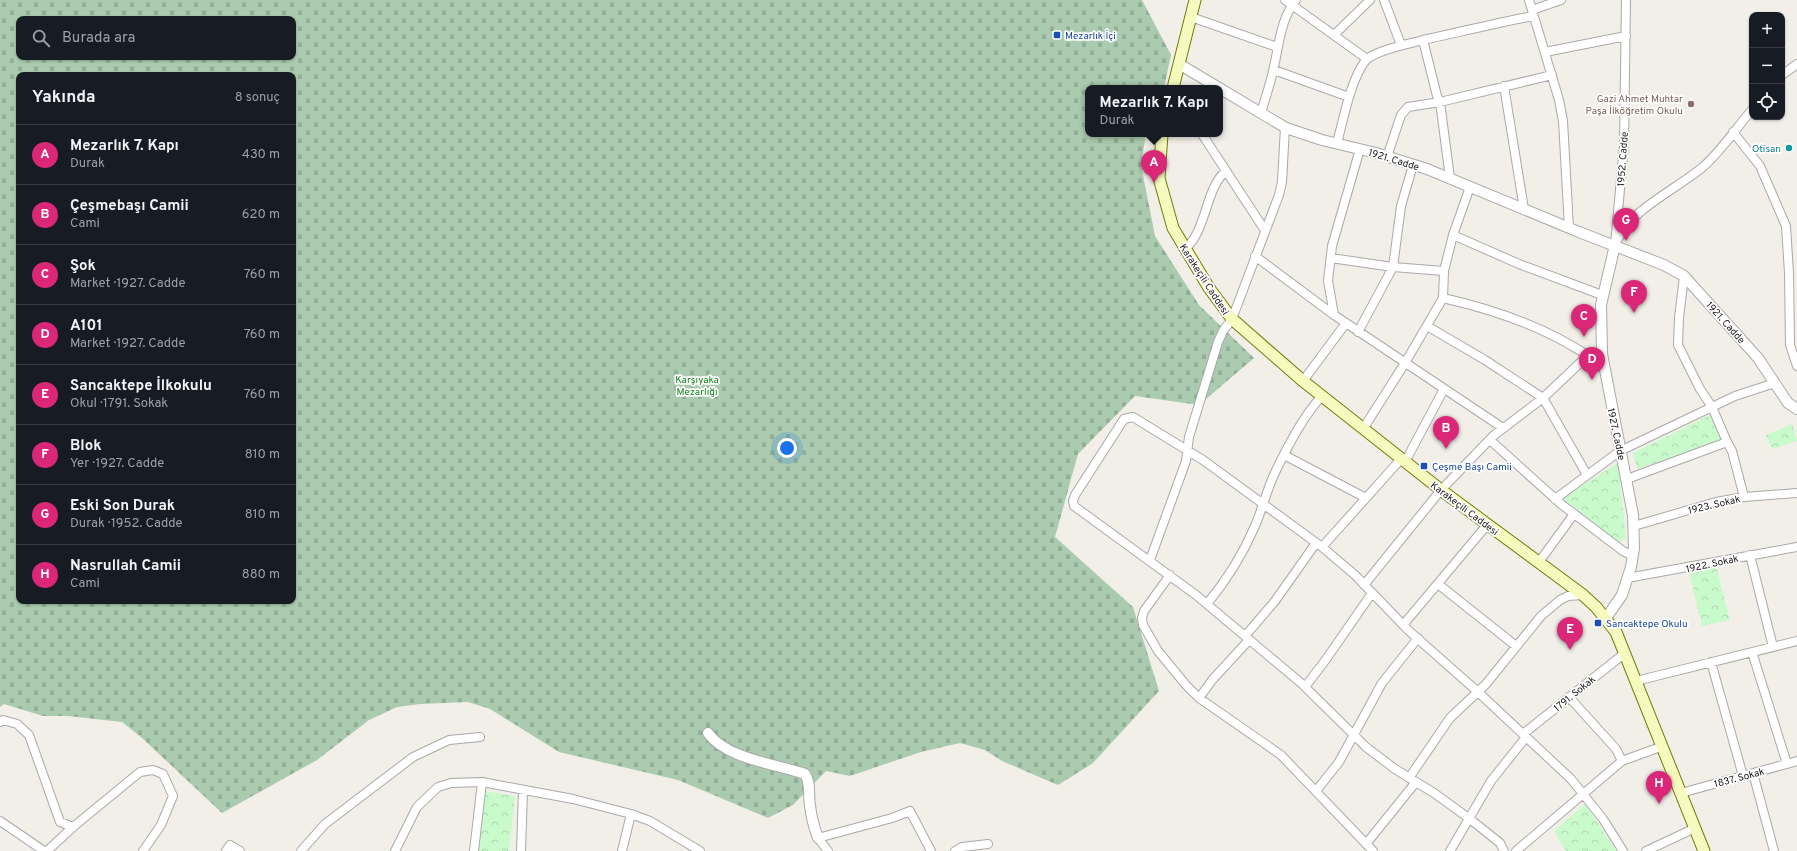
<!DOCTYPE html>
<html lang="tr">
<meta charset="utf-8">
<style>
body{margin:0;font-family:Overpass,sans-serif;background:#20242c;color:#f1f3f6}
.controls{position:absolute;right:12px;top:12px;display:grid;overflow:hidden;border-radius:8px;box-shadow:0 1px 3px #0004}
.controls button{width:36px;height:36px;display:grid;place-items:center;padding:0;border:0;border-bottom:1px solid #363941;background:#171b24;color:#f1f3f6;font:20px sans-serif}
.you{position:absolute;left:787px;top:448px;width:14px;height:14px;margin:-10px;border:3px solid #fff;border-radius:50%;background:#1a73e8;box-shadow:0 0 0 6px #1a73e833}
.badge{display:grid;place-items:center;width:26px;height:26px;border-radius:50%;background:#db2777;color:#fff;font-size:13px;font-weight:700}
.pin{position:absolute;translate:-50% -33px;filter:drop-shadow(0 1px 2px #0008)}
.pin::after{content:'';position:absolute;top:21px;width:14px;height:12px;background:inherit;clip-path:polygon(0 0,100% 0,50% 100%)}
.popup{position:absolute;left:1085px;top:85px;width:138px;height:52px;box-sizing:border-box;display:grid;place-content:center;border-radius:8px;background:#171b24;filter:drop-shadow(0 1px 3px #0005);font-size:13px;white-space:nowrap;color:#9ea1a6}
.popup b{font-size:15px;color:#f1f3f6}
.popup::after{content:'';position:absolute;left:50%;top:100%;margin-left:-8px;border:8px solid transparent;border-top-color:#171b24}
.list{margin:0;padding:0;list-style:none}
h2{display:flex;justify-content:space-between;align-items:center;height:52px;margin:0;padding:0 16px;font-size:17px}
h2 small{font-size:13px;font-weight:400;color:#9ea1a6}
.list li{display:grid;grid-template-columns:26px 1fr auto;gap:12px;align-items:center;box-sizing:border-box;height:60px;padding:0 16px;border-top:1px solid #363941}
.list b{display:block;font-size:15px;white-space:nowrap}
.list p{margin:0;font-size:13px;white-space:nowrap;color:#9ea1a6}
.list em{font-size:13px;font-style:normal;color:#9ea1a6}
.icon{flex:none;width:22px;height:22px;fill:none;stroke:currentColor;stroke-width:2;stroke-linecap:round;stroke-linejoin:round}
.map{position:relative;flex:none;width:1797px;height:851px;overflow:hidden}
.search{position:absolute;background:#171b24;box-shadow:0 1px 3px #0004;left:16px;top:16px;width:280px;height:44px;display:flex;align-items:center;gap:10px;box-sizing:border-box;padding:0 14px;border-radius:8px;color:#9ea1a6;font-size:15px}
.panel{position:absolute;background:#171b24;box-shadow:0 1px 3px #0004;left:16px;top:72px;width:280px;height:532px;border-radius:8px}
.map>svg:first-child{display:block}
</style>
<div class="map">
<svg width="1797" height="851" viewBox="0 0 1797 851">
<defs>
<pattern id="cemetery-stones" width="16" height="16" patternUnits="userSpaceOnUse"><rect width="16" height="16" fill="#aacbaf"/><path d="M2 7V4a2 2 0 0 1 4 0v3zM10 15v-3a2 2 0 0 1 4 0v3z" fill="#92ae96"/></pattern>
<pattern id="park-crowns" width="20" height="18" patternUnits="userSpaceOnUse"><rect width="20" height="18" fill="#c8facc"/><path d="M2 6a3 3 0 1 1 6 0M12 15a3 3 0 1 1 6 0" fill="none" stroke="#acd6af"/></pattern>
</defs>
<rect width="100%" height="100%" fill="#f2efe9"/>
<path fill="url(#cemetery-stones)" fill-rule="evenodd" d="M0 0H1142L1171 55 1164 88H1088V134H1146L1141 165 1155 236 1199 305 1254 358 1199 405 1135 396 1078 454 1055 537 1133 607 1159 691 1093 763 1058 785 1002 761 985 750 960 743 921 752 850 776 826 771 793 805 768 818 678 780 559 752 490 709 468 702 420 704 397 707 369 720 317 760 222 813 141 737 122 722 68 716H43L4 704 0 707ZM19 19H293V57H19ZM19 75H293V601H19Z"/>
<path fill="url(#park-crowns)" d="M1710 415 1721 441 1637 469 1633 453Z
M1792 424 1797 441 1772 449 1766 435Z
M1618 463 1626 538 1618 542 1563 498Z
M1716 566 1730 620 1702 626 1689 572Z
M485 791 515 796 509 851H478Z
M1585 804 1616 851H1566L1554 831Z"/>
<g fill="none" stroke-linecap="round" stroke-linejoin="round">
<g stroke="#a9a9a9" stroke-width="10">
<path id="minor" d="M1285 0 1367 59
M1384 0 1401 45
M1529 0 1559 100 1563 121 1569 228
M1532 10 1561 0
M1191 17 1277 47
M1334 35 1370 0
M1423 40 1437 96 1440 102 1450 178
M1545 52 1626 36
M1274 70 1349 97
M1782 75 1797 64
M1504 86 1524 209
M1261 113C1265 99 1270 85 1273 71 1279 47 1280 19 1296 0
M1733 132 1760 166 1786 226 1789 273 1790 345 1797 366
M1202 134 1264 229
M1337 143C1343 121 1351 78 1366 60 1376 50 1409 44 1423 40 1460 32 1496 23 1533 16
M1387 157 1401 115 1408 107 1440 102 1552 75
M1453 235 1519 264 1602 295
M1618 239C1630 210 1680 187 1704 166 1722 150 1736 128 1752 110
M1615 245 1624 145 1626 0
M1185 249C1207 231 1205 188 1226 171
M1255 256 1334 315
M1331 258 1393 267 1444 271
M1684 276 1679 318 1678 345 1700 389 1712 407 1727 442 1732 451 1744 497
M1443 298C1487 308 1528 321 1567 343 1575 348 1584 352 1591 358
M1346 323 1503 428
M1427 326 1485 360 1543 398 1587 475
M1358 332 1393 267 1401 206 1413 165
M1303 381 1346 323 1334 315 1328 281 1332 246 1360 149
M1363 429 1405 363 1443 298 1444 271 1453 235 1470 187
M1490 440 1561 504 1623 551 1633 556
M1284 455 1366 498
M1405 462 1444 389
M1627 479 1727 442
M1555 499 1620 451 1735 396 1775 383
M1634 526 1716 502 1744 497 1797 493
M1322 547 1401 459
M1750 555 1773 647
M1150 560 1186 461 1189 437 1218 342 1223 331 1232 319 1279 195 1282 182 1285 127
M1539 562 1574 514
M1170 575 1144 611 1142 618 1143 625 1158 651 1186 685 1199 698 1281 755 1373 851
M1627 578 1797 547
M1438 584 1516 646
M1364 585 1441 490 1493 436 1543 398 1582 361 1602 354
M1207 604C1226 581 1243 554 1255 526 1262 510 1266 493 1273 477 1285 451 1302 417 1322 396
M1403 625 1487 525
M1245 636 1275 601 1316 543
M1752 652 1787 764
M1711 662 1743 776
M1636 681 1797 641
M1305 687 1327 658 1372 593
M1569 697 1616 749 1622 761
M1199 698 1213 679 1249 640
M0 722 3 720 17 724 29 735 60 822 73 827
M1523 734 1625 653
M1753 773 1774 851
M1409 778 1450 718 1486 684 1541 616 1560 600 1568 596 1583 595
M1316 791 1339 762 1382 683 1418 638
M1681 793 1797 761
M0 821 44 851
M1366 844 1416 782
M47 851 73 827 140 772 153 770 163 774 173 796 161 825 143 851
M226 851 230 845 240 851
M301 851 325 824 413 757 449 740 480 737
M395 851 417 807 438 787 451 783 482 782 573 799 631 814 650 821 700 851
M474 851 482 782
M521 851 523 790
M622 851 631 814
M828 851 818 838 892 818 910 811 931 851
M955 851 962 847 988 844
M1450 851 1491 781 1526 737
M1504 851 1500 843 1470 819 1434 793 1395 769 1366 747 1301 683 1196 595 1074 506 1073 501 1075 495 1124 419 1133 417 1203 460 1322 547 1355 575 1408 630 1478 692 1571 779 1603 819 1623 851
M1516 851 1622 761 1663 746
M1646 851 1695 828"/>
</g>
<g stroke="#a9a9a9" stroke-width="12">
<path id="tertiary" d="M1179 64 1286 128 1322 140 1376 153 1427 169 1579 232 1664 265 1684 276 1758 358 1788 403 1797 409
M1606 618 1622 595 1631 567 1634 548 1633 515 1602 354 1601 305 1615 245
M708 733C726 759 777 764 805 774 811 783 808 794 810 805 811 817 814 827 818 838"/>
</g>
<g stroke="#707d05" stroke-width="13">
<path id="secondary" d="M1173 88 1195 0
M1162 134 1159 178 1173 228 1209 288 1232 319 1303 381 1441 490 1583 595 1596 607 1616 632 1704 851"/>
</g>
<use href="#minor" stroke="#fff" stroke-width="8"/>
<use href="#tertiary" stroke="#fff" stroke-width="10"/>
<use href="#secondary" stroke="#f7fabf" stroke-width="11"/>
</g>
<g fill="#1a4fb4" stroke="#fff" stroke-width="1.5">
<rect x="1053" y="31" width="8" height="8" rx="2"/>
<rect x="1420" y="462" width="8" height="8" rx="2"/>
<rect x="1594" y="619" width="8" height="8" rx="2"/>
</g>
<circle fill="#8d6e63" stroke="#fff" stroke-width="1.5" cx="1691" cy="104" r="4"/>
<circle fill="#0f9aa8" stroke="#fff" stroke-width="1.5" cx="1789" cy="148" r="4"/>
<g text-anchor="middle" stroke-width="3.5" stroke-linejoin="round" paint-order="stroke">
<g font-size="10" fill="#164399" stroke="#fff" text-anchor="start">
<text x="1065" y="39">Mezarlık İçi</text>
<text x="1432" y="470">Çeşme Başı Camii</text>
<text x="1606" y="627">Sancaktepe Okulu</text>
</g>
<g font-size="10" fill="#785e54" stroke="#fff" text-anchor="end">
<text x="1683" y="102">Gazi Ahmet Muhtar<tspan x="1683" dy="12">Paşa İlköğretim Okulu</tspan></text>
</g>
<g font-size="10" fill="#0d838f" stroke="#fff" text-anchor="end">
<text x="1781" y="152">Otisan</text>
</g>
<g font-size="10" fill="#222" stroke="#fff">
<text transform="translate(1394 159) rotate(17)" y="4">1921. Cadde</text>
<text transform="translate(1622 159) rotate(-86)" y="4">1952. Cadde</text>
<text transform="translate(1205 279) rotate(57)" y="4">Karakeçili Caddesi</text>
<text transform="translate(1726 322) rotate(48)" y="4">1921. Cadde</text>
<text transform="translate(1617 434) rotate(78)" y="4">1927. Cadde</text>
<text transform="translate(1714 504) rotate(-13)" y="4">1923. Sokak</text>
<text transform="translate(1465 508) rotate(37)" y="4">Karakeçili Caddesi</text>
<text transform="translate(1712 563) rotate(-12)" y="4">1922. Sokak</text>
<text transform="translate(1574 693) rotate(-39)" y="4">1791. Sokak</text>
<text transform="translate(1739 777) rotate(-15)" y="4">1837. Sokak</text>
</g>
<g font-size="10" fill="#0c8416" stroke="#fff">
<text x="697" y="383">Karşıyaka<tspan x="697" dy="12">Mezarlığı</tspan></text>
</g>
</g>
</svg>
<div class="controls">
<button>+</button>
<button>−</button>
<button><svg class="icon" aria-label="locate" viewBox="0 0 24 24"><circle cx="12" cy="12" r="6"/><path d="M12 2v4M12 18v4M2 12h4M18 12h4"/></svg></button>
</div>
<div class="you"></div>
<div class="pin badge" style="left:1154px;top:183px">A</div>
<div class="popup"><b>Mezarlık 7. Kapı</b>Durak</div>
<div class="pin badge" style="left:1446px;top:449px">B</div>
<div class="pin badge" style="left:1584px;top:337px">C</div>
<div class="pin badge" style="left:1592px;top:380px">D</div>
<div class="pin badge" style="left:1570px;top:650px">E</div>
<div class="pin badge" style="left:1634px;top:313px">F</div>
<div class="pin badge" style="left:1626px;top:241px">G</div>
<div class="pin badge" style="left:1659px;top:804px">H</div>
<div class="search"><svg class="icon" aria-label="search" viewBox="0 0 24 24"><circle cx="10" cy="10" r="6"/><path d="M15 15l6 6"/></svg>Burada ara</div>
<section class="panel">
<h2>Yakında<small>8 sonuç</small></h2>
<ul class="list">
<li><span class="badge">A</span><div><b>Mezarlık 7. Kapı</b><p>Durak</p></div><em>430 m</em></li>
<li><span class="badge">B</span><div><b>Çeşmebaşı Camii</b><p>Cami</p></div><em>620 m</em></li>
<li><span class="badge">C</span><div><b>Şok</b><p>Market · 1927. Cadde</p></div><em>760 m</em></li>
<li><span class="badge">D</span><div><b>A101</b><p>Market · 1927. Cadde</p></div><em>760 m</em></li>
<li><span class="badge">E</span><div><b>Sancaktepe İlkokulu</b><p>Okul · 1791. Sokak</p></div><em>760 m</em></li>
<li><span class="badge">F</span><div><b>Blok</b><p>Yer · 1927. Cadde</p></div><em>810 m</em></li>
<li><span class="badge">G</span><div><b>Eski Son Durak</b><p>Durak · 1952. Cadde</p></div><em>810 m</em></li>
<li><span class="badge">H</span><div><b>Nasrullah Camii</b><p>Cami</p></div><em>880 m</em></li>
</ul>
</section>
</div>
